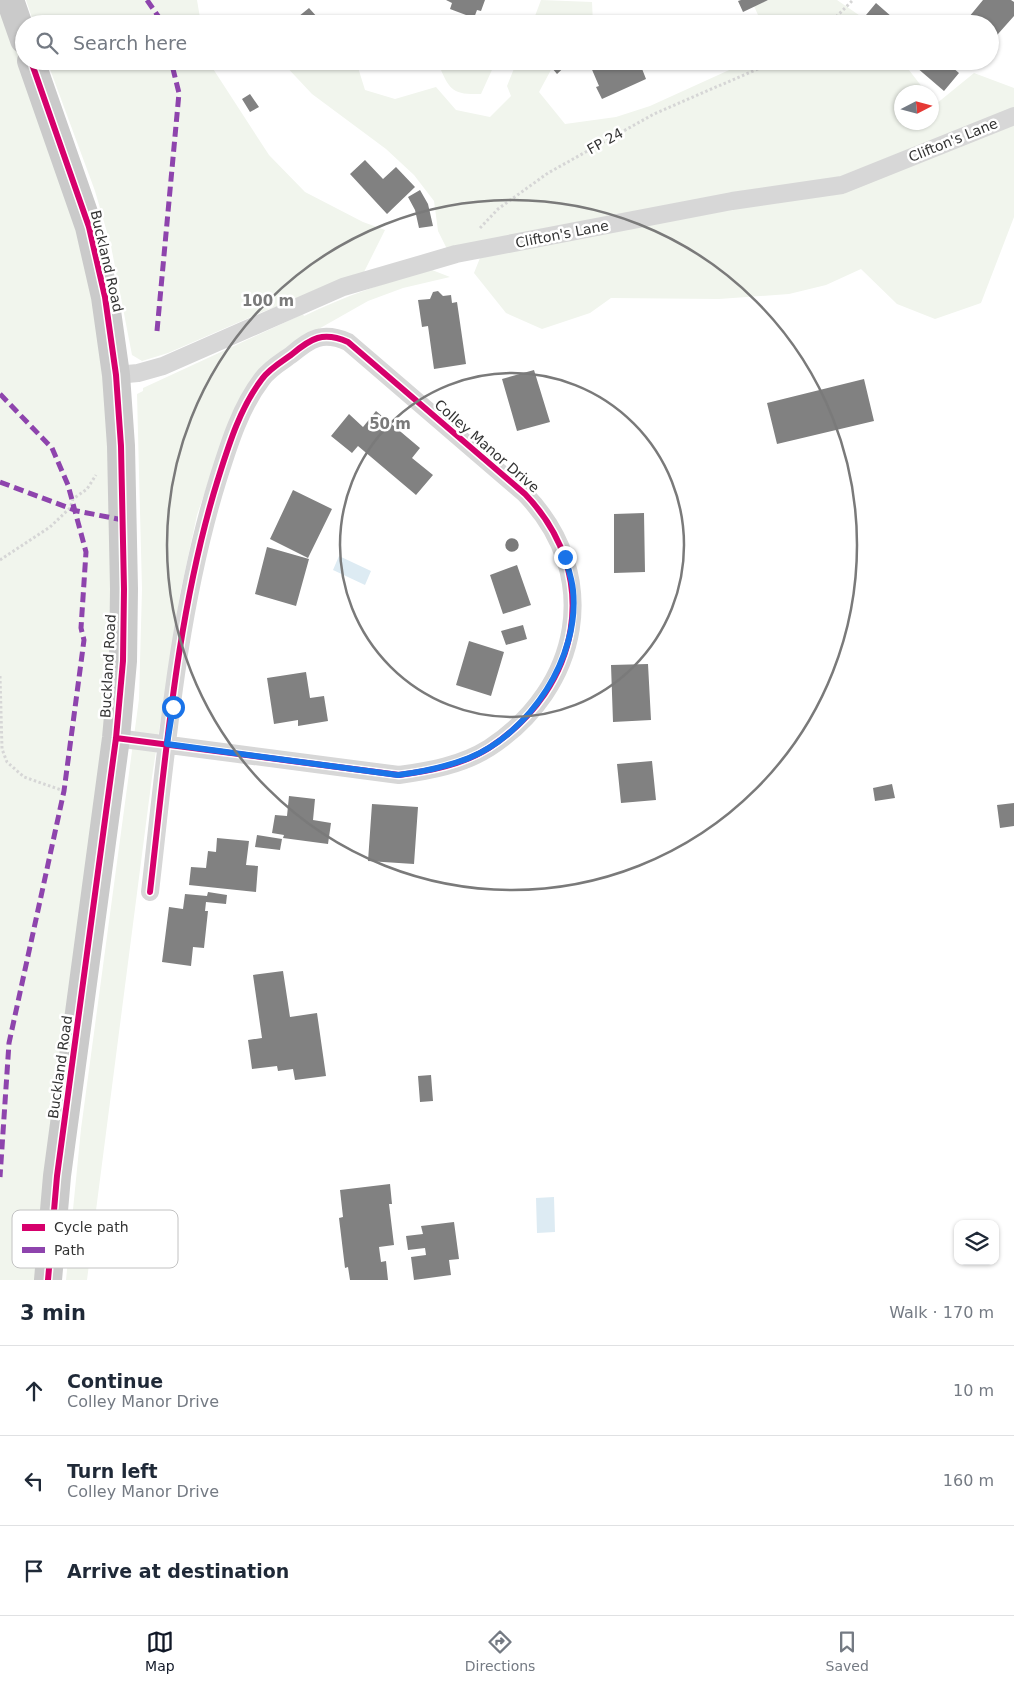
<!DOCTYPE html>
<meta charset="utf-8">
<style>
body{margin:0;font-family:"DejaVu Sans",sans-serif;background:#f6f6f7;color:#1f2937}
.controls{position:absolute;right:15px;bottom:15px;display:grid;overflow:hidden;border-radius:10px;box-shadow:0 1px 4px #0004}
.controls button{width:45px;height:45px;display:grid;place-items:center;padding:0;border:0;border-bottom:1px solid #e0e1e3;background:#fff;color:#1f2937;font:25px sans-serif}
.compass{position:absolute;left:894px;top:85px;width:45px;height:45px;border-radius:50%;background:#fff;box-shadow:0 1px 4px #0004;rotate:84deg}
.stop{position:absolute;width:15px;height:15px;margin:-11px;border:4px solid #1a73e8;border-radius:50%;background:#fff}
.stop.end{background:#1a73e8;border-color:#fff;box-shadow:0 1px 5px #0008}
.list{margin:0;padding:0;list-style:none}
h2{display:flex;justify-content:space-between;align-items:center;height:65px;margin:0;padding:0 20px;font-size:21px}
h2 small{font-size:16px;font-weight:400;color:#747a83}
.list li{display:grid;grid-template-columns:32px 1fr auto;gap:15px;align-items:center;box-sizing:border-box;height:90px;padding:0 20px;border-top:1px solid #e0e1e3}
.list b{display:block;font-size:19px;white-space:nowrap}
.list p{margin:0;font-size:16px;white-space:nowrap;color:#747a83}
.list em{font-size:16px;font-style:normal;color:#747a83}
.icon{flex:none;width:28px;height:28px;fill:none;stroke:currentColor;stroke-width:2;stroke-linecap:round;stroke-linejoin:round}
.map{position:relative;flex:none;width:1014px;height:1280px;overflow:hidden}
.search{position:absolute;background:#fff;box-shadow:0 1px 4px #0004;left:15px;right:15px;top:15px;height:55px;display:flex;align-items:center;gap:12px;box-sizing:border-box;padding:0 18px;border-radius:28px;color:#747a83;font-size:19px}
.sheet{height:335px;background:#fff}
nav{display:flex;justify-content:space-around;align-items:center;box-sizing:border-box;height:70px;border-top:1px solid #e0e1e3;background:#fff;font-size:14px;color:#747a83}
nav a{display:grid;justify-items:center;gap:2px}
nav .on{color:#111827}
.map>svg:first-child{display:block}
</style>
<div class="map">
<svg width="1014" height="1280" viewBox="0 0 1014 1280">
<rect width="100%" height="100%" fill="#fff"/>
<path fill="#f1f5ed" d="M0 0 89 227 124 589 48 1280H0Z
M26 0H197L201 24H34Z
M541 0 592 2 593 24H532Z
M768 0H837L872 24H762L754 6Z
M47 61H208L269 155 305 192 363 222 385 230 364 272 260 313 168 353 142 361 132 355 111 246 95 191Z
M281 61H356L365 90 395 99 436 87 456 110 490 117 511 96 507 86 517 61H546L552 68 539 92 565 124 616 117 650 106 749 61H902L926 92H902V122H932V98L936 104 974 73 1014 88V111L837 179 447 249 438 231 434 201 414 175 386 149 312 94Z
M440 61H496L481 94C453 95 449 90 439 65Z
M1014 123V217L981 303 935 319 897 304 861 269 826 285 789 294 719 299 611 298 590 313 542 329 506 313 474 273 482 253 729 207 847 191Z
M432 270 450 277 403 288 368 301 308 335 227 427 197 515 180 594 152 777 87 1280H66L81 1129 139 699 142 589 137 394 143 391V388L303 314 304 316C345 296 388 281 432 270Z"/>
<path fill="#ddebf3" d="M339 556 371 571 365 585 333 570Z
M554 1197 555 1232 537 1233 536 1198Z"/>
<path fill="#818181" d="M446 0H485L481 11 477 10 474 18 450 9 452 3Z
M741 0H768L743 12 738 1Z
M983 0H1011L1014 2V16L990 43V24L964 23Z
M876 3 900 24H864L861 21Z
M309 8 318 18 311 24H295L293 21Z
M715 15 719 24H696Z
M546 61H571L557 74Z
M584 61H639L646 79 602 99 596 87 599 86 590 65 586 67Z
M909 61H945L959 73 944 91Z
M250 94 259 107 250 112 242 99Z
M365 160 383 179 396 167 415 187 387 214 350 174Z
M420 190 428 204 433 226 419 228 415 210 408 197Z
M438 291 443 296 451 295 452 303 457 302 466 364 434 369 428 326 422 327 418 300 430 299 433 292Z
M534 370 550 422 517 431 502 379Z
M864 379 874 421 777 444 767 403Z
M376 411 420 448 412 458 433 475 416 495 358 446 352 453 331 436 349 414 363 427Z
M293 490 332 509 308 558 270 539Z
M644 513 645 572 614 573V514Z
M267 547 309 559 296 606 255 594Z
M517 565 531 605 503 614 490 575Z
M523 625 527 639 506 645 501 631Z
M469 641 504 652 491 696 456 685Z
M648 664 651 720 613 722 611 665Z
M306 672 310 698 324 696 328 721 298 726V720L274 724 267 678Z
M652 761 656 800 621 803 617 764Z
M892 784 895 798 875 801 873 788Z
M289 796 315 799 313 820 331 823 328 844 283 838 284 835 272 833 275 815 287 816Z
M1014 803V826L1000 828 997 805Z
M372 804 418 807 414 864 368 861Z
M257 835 282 839 280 850 255 847Z
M217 838 249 841 246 865 258 866 256 892 189 885 191 867 206 868 208 851 216 852Z
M208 892 227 895 226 904 206 902 205 911H208L204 948 193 947 191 966 162 962 169 907 183 909 185 894 207 896Z
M283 971 290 1017 317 1013 326 1076 295 1080 293 1069 278 1071 277 1066 252 1069 248 1040 262 1038 253 975Z
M431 1075 433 1101 420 1102 418 1076Z
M390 1184 392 1204H389L394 1245 379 1247 381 1262 386 1261 388 1280H350L348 1267 345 1268 339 1218 343 1217 340 1190Z
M454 1222 459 1259 449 1260 451 1275 414 1280 411 1257 426 1255 425 1248 408 1250 406 1236 423 1234 421 1226Z"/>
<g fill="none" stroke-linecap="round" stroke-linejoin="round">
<path stroke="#d6d6d6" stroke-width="3" stroke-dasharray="2.5 2.5" stroke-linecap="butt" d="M829 24 853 0
M480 228 498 209 548 173 654 114 776 61
M0 560 50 527 70 508 73 499 87 489 96 475
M0 676 2 749 7 762 24 777 64 791"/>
<path stroke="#d7d7d7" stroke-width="18" d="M116 375 138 373 163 366 343 287 456 254 732 201 842 185 1014 116
M116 738 399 775C429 771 462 765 489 748 581 688 603 575 525 494L348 342C323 331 311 338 291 355 281 362 269 369 262 379 240 408 229 444 218 479 177 611 166 754 150 892"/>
<path stroke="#cacaca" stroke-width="28" d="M10 0 24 40
M31 61 89 227 105 297 116 375 121 446 124 589 123 661 116 738 57 1176 48 1280"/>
<path stroke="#8e44ad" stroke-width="5" stroke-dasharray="10 5" stroke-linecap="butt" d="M147 0 158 16 161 24
M157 331 179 93 171 61
M0 394 52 448 68 485 86 552 81 628 84 640 64 791 9 1043 0 1177
M0 482 77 511 123 520"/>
<g stroke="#fff" stroke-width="9">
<path id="cycleway" d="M31 61 89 227 105 297 116 375 121 446 124 589 123 661 116 738 57 1176 48 1280
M116 738 399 775C429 771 462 765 489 748 581 688 603 575 525 494L348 342C323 331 311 338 291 355 281 362 269 369 262 379 240 408 229 444 218 479 177 611 166 754 150 892"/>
</g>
<use href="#cycleway" stroke="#d6006c" stroke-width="6"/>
</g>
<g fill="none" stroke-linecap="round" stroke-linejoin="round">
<path stroke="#1a73e8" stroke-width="6" d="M173 707 167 744 398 775C422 772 446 767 469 758 530 733 580 657 573 590 572 579 568 568 565 557"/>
</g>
<g fill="none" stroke="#7a7a7a" stroke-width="2.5">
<circle cx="512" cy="545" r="172"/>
<circle cx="512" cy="545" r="345"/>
</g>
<g text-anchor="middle" stroke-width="5" stroke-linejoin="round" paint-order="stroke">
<g font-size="14" fill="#333" stroke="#fff">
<text transform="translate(953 140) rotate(-22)" y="5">Clifton's Lane</text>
<text transform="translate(605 141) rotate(-29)" y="5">FP 24</text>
<text transform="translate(562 234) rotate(-11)" y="5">Clifton's Lane</text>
<text transform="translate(107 261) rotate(77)" y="5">Buckland Road</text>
<text transform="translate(487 446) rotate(41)" y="5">Colley Manor Drive</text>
<text transform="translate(108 666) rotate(-87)" y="5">Buckland Road</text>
<text transform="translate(60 1067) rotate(-82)" y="5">Buckland Road</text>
</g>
</g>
<rect x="12" y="1210" width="166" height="58" rx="8" fill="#fff" stroke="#c2c2c2" stroke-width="1"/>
<rect x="22" y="1224" width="23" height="7" fill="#d6006c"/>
<rect x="22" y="1247" width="23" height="6" fill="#8e44ad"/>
<g font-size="14" fill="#333">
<text x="54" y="1232">Cycle path</text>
<text x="54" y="1255">Path</text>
</g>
<circle cx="512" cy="545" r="8" fill="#7a7a7a" stroke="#fff" stroke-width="2.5"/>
<g font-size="15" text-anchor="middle" font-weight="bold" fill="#7a7a7a" stroke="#fff" stroke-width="5" stroke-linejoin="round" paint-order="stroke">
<text x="268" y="306">100 m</text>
<text x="390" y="429">50 m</text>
</g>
</svg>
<div class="controls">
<button><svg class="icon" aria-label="layers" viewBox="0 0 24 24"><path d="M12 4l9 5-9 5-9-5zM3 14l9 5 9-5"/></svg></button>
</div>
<svg class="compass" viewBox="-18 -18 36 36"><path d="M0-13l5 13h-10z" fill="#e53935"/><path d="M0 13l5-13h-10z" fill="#747a83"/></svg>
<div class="stop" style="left:173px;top:707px"></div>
<div class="stop end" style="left:565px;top:557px"></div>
<div class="search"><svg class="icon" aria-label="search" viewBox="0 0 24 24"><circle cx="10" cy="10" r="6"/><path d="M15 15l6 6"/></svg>Search here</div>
</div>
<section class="sheet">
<h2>3 min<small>Walk · 170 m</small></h2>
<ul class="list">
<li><svg class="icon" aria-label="ahead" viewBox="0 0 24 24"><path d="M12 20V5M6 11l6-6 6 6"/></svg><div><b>Continue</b><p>Colley Manor Drive</p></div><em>10 m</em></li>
<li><svg class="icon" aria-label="left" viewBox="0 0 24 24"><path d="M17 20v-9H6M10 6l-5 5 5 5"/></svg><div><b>Turn left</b><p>Colley Manor Drive</p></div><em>160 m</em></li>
<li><svg class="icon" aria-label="arrive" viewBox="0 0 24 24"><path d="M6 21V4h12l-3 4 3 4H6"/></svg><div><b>Arrive at destination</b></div></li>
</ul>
</section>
<nav>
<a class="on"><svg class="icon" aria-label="map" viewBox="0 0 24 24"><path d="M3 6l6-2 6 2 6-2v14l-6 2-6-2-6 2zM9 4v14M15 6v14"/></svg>Map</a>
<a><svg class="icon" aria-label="directions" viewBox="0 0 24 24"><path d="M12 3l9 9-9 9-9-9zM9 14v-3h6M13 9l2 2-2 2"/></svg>Directions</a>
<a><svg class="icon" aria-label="saved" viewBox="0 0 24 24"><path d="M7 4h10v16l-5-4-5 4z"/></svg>Saved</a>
</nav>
